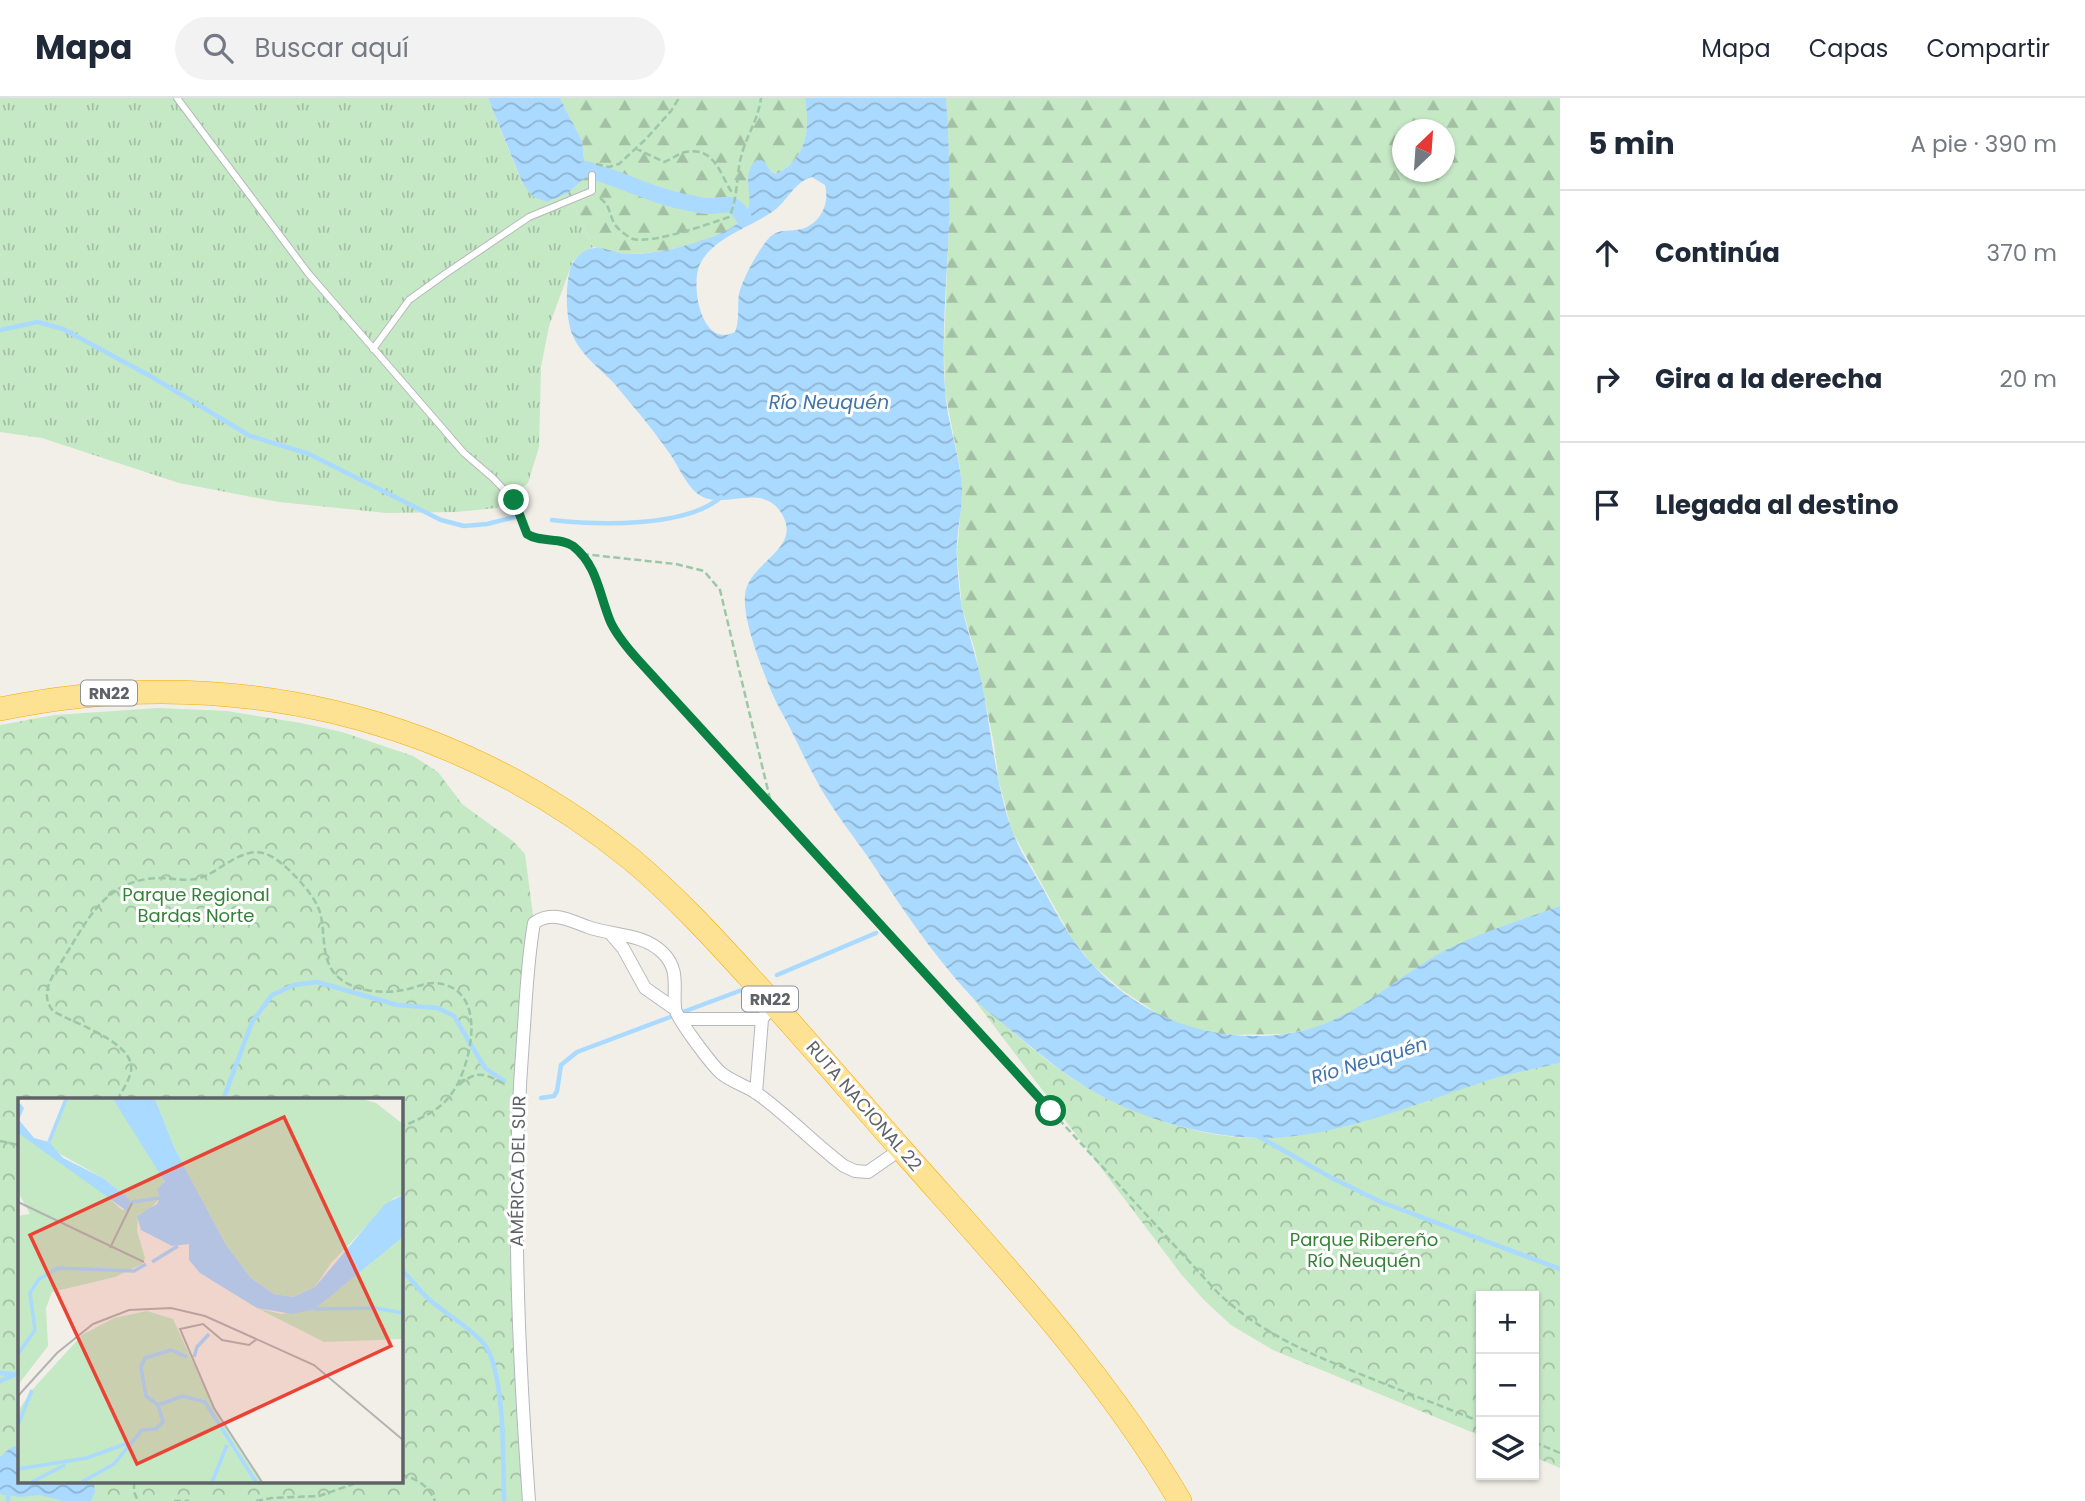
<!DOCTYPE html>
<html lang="es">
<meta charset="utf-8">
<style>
body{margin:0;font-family:Poppins,sans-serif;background:#f2f2f3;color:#1f2937}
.controls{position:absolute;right:21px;bottom:21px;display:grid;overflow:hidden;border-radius:0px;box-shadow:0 2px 5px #0004}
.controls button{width:63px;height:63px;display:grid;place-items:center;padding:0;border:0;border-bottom:2px solid #e0e1e3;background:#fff;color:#1f2937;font:35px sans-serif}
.compass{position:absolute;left:1392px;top:21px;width:63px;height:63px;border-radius:50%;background:#fff;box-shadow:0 2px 5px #0004;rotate:25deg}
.stop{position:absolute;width:21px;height:21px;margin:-16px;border:5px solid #0b8043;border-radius:50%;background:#fff}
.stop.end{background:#0b8043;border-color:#fff;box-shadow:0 2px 7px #0008}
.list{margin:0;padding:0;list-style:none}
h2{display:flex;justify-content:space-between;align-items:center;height:91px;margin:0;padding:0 28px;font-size:30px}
h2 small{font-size:23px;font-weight:400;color:#747a83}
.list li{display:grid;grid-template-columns:46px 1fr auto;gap:21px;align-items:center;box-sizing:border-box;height:126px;padding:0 28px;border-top:2px solid #e0e1e3}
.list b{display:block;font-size:26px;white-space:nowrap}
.list em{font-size:23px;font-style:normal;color:#747a83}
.icon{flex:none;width:38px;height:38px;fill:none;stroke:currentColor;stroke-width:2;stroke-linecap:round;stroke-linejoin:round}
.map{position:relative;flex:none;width:1560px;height:1403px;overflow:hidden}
header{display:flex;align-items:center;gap:42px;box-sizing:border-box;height:98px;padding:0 35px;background:#fff;border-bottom:2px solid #e0e1e3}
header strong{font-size:33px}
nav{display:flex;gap:38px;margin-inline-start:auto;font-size:24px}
.search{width:490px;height:63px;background:#f2f2f3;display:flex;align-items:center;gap:18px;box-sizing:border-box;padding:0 24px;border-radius:38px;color:#747a83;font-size:26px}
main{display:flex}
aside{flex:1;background:#fff}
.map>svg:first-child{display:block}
</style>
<header>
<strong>Mapa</strong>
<div class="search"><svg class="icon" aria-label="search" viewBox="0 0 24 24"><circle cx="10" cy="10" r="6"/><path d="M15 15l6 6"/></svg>Buscar aquí</div>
<nav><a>Mapa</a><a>Capas</a><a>Compartir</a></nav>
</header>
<main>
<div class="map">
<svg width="1560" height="1403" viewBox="0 0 1560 1403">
<defs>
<pattern id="grass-tufts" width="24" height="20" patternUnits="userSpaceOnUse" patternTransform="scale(1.75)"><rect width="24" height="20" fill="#c5e8c5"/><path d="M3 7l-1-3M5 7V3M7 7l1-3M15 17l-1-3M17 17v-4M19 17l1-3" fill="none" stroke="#a3c0a4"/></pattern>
<pattern id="forest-firs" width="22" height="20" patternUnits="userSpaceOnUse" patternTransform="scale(1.75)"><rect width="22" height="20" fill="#c5e8c5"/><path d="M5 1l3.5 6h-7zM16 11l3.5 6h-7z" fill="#a3c0a4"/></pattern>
<pattern id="park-crowns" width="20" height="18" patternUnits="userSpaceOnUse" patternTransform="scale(1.75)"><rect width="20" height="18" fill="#c5e8c5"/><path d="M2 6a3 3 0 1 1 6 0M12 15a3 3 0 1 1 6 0" fill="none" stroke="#a3c0a4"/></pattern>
<pattern id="water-waves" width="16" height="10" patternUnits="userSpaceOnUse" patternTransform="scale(1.75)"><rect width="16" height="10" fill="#aadaff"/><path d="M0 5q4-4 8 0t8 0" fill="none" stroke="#8eb4d2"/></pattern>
</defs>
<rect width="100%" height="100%" fill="#f1efe8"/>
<path fill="url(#grass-tufts)" d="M0 0H488L522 85 547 104 568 95 593 149 582 155 573 163 549 228 541 269 539 349 528 385 497 410 456 414 387 415 279 404 179 385 42 340 0 334Z"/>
<path fill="url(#forest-firs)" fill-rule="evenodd" d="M560 0H805C810 31 807 61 776 76L771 74 761 62C757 74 751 111 744 120 726 142 659 156 631 156 618 157 605 152 593 149L568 95 586 79 582 43Z
M946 0H1560V808L1453 849 1415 871 1346 918 1317 930 1284 936 1221 937 1183 928 1160 917 1123 893 1093 867 1073 842 1012 733 999 684 994 646 975 553 962 510 957 456 962 394 960 370 945 294 944 249 949 124ZM1402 32H1444V74H1402Z"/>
<path fill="url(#park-crowns)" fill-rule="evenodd" d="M158 610 227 613 301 625 342 634 413 658 438 674 462 706 514 744 525 756 534 825 519 993 529 1403H0V627L55 617ZM19 1002H401V1384H19Z
M973 900C1008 929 1042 962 1081 986 1128 1016 1206 1042 1262 1040 1341 1038 1413 1004 1488 982 1512 975 1536 970 1560 965V1370L1534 1359V1198H1481V1338L1273 1252 1231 1227 1204 1202 1181 1176Z"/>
<path fill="url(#water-waves)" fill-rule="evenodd" d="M488 0H560L582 43 586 79 568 95 547 104 532 98 522 84Z
M805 0H946C949 43 950 85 949 128 947 182 941 238 945 292 947 325 960 356 962 390 963 413 955 437 957 461 958 477 959 494 962 510 968 536 977 560 982 586 991 632 996 689 1012 732 1019 752 1032 771 1042 789 1056 815 1072 844 1092 866 1141 920 1213 946 1285 936 1354 927 1394 877 1454 848 1488 832 1524 821 1560 808V965C1534 971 1506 976 1480 985 1413 1007 1331 1041 1260 1040 1200 1039 1127 1017 1078 984 1055 969 1034 951 1013 934 999 922 984 911 971 898 932 856 900 807 868 759 854 739 839 720 826 699 812 676 800 650 788 626 781 613 773 599 768 585 759 562 743 522 745 497 748 463 806 451 780 413 761 386 727 410 703 399 688 392 679 369 670 356 653 331 632 307 613 284 598 269 580 256 572 236 566 219 565 190 570 172 573 161 584 150 595 150 607 149 619 157 631 156 657 156 688 148 712 139 777 115 732 87 756 62L764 63 771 74 776 76C807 61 810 31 805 0ZM812 79 825 87C830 105 821 125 802 131 791 134 781 130 771 138 760 148 742 182 739 196 737 208 740 222 735 234 701 252 689 185 701 164 717 137 753 129 776 111 789 100 795 84 812 79Z
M19 1347V1384H94L95 1394 91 1403H64L39 1397 20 1399 0 1396V1359L10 1350Z"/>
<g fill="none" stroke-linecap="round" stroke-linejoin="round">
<path stroke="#aadaff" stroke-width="4.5" d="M0 232 38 224 63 231 152 279 250 338 309 356 441 422 464 428 487 426 519 418
M552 422C597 427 686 430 721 399
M777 877 876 835
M683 914 742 892
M541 1000 554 998 557 993 561 967 577 954 673 918
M223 1002 252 924 272 897 294 887 317 884 397 907 438 910 454 918 485 970 504 983
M1258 1038 1330 1079 1381 1104 1560 1171
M401 1172C412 1181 420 1194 431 1203 445 1215 481 1237 488 1252 505 1286 503 1364 504 1403
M0 1275 13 1276
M0 1283 19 1275
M8 1403V1398"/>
<path stroke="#aadaff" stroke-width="16" d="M586 71C622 81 654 99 690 105 695 106 701 108 706 108 726 109 731 99 744 120"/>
<g stroke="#b5b8bc" stroke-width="8">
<path id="lane" d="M177 0 308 175 464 355 493 380 514 402
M373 251 409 202 445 176 529 119 592 93V77"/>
</g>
<g stroke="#b5b8bc" stroke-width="14">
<path id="street" d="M610 835 623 850 645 890 675 911
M680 921H762
M756 995 762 921 774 905
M529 1403C518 1249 511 1095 523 942 526 903 527 864 534 825 552 812 569 822 588 829 613 838 643 835 663 855 680 872 673 889 675 910 676 920 712 967 721 975 732 984 747 988 758 996 788 1018 814 1045 844 1068L855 1073 868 1074 901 1051"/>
</g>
<g stroke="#f9ab00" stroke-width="24">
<path id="highway" d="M0 611C225 564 451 615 631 761 674 797 712 838 750 880 801 936 851 994 901 1051 1000 1163 1104 1273 1180 1403"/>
</g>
<path stroke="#9cc7a9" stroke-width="2.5" stroke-dasharray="7 3.5" stroke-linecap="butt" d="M635 50 664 64C672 61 678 56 685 54 716 48 720 78 733 96
M596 66 609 69 619 66 646 41 671 13 679 0
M600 100C612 109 608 117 616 128 619 132 628 139 633 141 652 146 709 126 729 119 738 102 736 78 741 59 746 38 758 23 761 0
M517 412C533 465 554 428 582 456 600 474 601 502 612 525 618 539 630 552 640 564L1219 1196C1263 1237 1315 1258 1370 1280 1407 1295 1444 1309 1481 1324
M582 456 676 466 704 473 720 492 771 705
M459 987C477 971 486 976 506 987
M117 1002C122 993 129 983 131 973 136 944 72 925 53 913 40 897 50 882 60 866 86 826 102 782 158 780 175 780 190 785 205 778 223 770 243 750 263 755 281 759 311 793 318 809 327 830 319 857 335 876 351 894 382 896 404 892 415 890 424 885 435 885 486 889 473 955 458 985 445 1011 426 1018 401 1029
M0 1043 19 1047
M1534 1344 1560 1355
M401 1377C416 1380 429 1388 435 1403
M134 1384V1394L138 1403
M174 1403H189
M256 1403 272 1400 319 1398 359 1384"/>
<use href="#lane" stroke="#fff" stroke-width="6"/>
<use href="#street" stroke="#fff" stroke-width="12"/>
<use href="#highway" stroke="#fde293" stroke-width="23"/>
</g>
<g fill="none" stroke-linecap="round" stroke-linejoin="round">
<path stroke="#0b8043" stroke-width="9" d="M514 402 527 436C540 445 561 439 573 448 598 468 599 497 611 525 618 539 629 552 640 564L1051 1013"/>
</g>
<g text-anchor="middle" stroke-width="6" stroke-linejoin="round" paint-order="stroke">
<g fill="#fff" stroke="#8f9295" stroke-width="2">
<rect x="81" y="582.5" width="56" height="25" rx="5"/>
<rect x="742" y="888.5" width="56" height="25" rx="5"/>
</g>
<g font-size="16" font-weight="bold" fill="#5f6368">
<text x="109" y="601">RN22</text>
<text x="770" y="907">RN22</text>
</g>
<g font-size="18" fill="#348238" stroke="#fff">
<text x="196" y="803">Parque Regional<tspan x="196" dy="21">Bardas Norte</tspan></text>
<text x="1364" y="1148">Parque Ribereño<tspan x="1364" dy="21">Río Neuquén</tspan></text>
</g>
<g font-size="18" fill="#5f6368" stroke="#fff">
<text transform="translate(864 1008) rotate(49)" y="6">RUTA NACIONAL 22</text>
<text transform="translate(518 1073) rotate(-89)" y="6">AMÉRICA DEL SUR</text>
</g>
<g font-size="19" font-style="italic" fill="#4174aa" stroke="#fff">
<text x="829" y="311">Río Neuquén</text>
<text transform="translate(1369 962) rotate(-17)" y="7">Río Neuquén</text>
</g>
</g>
<g transform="translate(18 1000)">
<rect width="385" height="385" fill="#f1efe8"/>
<path d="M0 35 73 84 104 112 112 110 120 117 119 133 127 160 124 166 97 179 34 194 28 210 30 248 0 287V118L12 116 0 94Z" fill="#c5e8c5"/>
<path d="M48 1H95L103 11 146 80V89L140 93 142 100 131 112 120 117 112 110 110 100 85 80 35 52 31 44ZM137 1H344L358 5 385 26V97L376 100 313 165 297 189 275 199 256 196 233 180 208 147 157 51Z" fill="#c5e8c5"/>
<path d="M385 139V241L306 244 239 210 263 216 297 211ZM129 213 155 221 196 310 244 384H0V313L14 292 64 237 96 220Z" fill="#c5e8c5"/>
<path d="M95 1H137L157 51 208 147 233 180 256 196 275 199 297 189 367 106 385 97V139L297 211 274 216 239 210 182 175 171 162V146L154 148 123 132 119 118 139 106 142 100 139 91 147 84ZM0 3 6 10 1 22 16 40 31 44 45 60 85 80 110 100 114 106 109 113 0 35Z" fill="#aadaff"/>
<path fill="none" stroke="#aadaff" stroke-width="3.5" d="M31 44 48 1M113 104 142 100M134 164 160 148M296 211 358 210 385 215M0 256 17 232 12 195 21 181 40 170 116 173 128 166M176 259 179 249 191 236M140 307 165 298 187 304 238 384M0 327 14 292M0 371 69 360 110 345M14 384 47 367M64 384 96 366 124 332 138 331 145 324 140 307 128 298 123 269 127 260 153 252 169 259M194 384 209 347"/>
<path fill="none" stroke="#b3b3b1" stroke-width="2" d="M0 104 126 164M92 150 114 105M239 241 231 247 204 242 185 226 162 231 196 310 244 384M0 298 39 255 75 226 111 212 153 210 187 218 296 267 385 342"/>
<path fill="#ea4335" fill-opacity="0.15" stroke="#ea4335" stroke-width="3.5" d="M266 19 373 248 119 366 12 137Z"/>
<rect width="385" height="385" fill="none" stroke="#5f6368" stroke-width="3.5"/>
</g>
</svg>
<div class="controls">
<button>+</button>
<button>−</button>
<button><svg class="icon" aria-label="layers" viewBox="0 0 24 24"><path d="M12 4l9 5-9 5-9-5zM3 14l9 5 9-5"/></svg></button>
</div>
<svg class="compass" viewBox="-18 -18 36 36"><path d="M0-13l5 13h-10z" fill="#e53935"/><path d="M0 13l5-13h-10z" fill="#747a83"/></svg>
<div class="stop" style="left:1051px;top:1013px"></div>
<div class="stop end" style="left:514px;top:402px"></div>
</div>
<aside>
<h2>5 min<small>A pie · 390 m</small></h2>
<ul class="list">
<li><svg class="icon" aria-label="ahead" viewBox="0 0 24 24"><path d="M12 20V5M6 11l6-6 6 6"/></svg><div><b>Continúa</b></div><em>370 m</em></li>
<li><svg class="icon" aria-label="right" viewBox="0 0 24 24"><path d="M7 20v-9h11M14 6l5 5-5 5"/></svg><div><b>Gira a la derecha</b></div><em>20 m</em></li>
<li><svg class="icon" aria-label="arrive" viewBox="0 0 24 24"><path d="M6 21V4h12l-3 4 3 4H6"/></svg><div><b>Llegada al destino</b></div></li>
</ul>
</aside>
</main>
